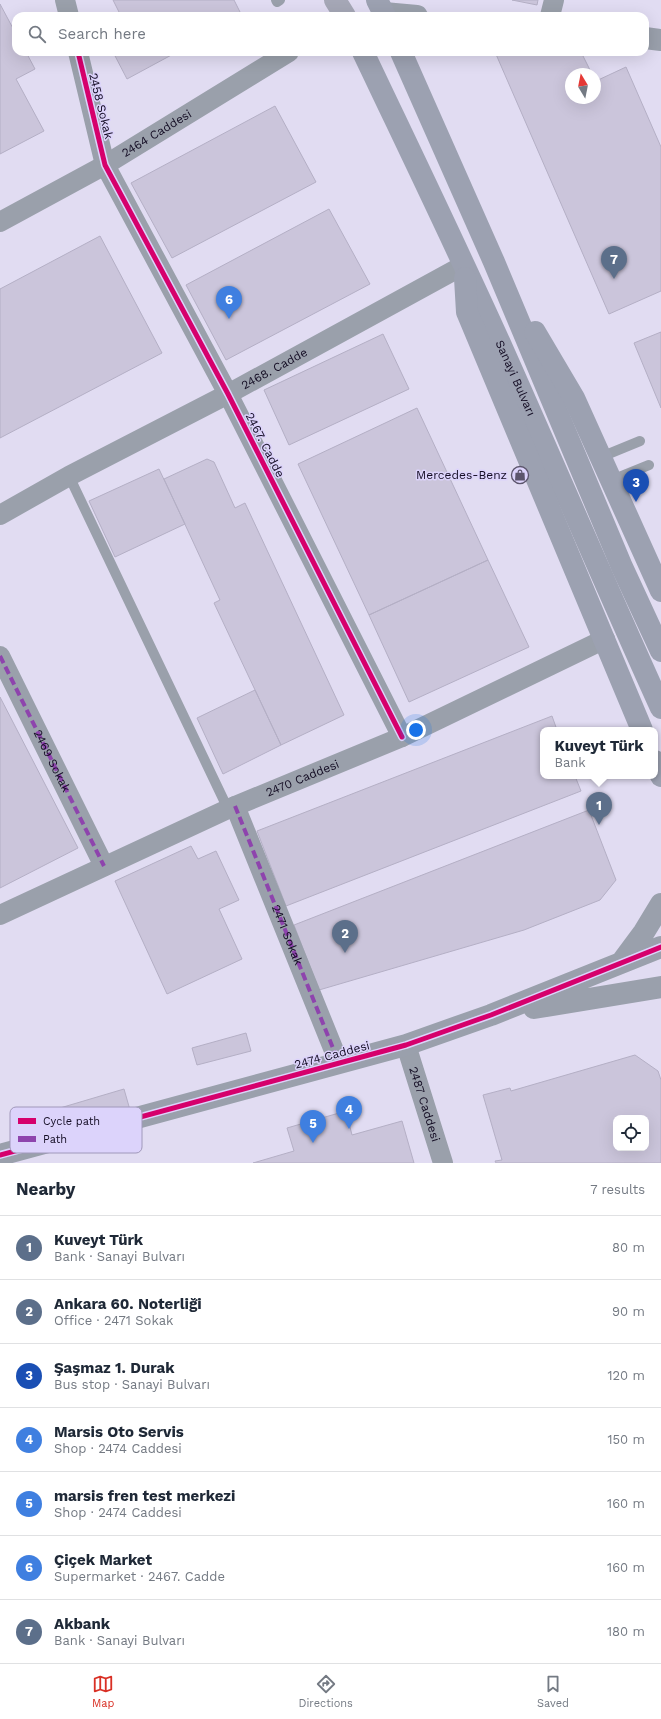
<!DOCTYPE html>
<meta charset="utf-8">
<style>
body{margin:0;font-family:"Work Sans",sans-serif;background:#f2f2f3;color:#1f2937}
.controls{position:absolute;right:12px;bottom:12px;display:grid;overflow:hidden;border-radius:8px;box-shadow:0 4px 16px #0002}
.controls button{width:36px;height:36px;display:grid;place-items:center;padding:0;border:0;border-bottom:1px solid #e0e1e3;background:#fff;color:#1f2937;font:20px sans-serif}
.compass{position:absolute;left:565px;top:68px;width:36px;height:36px;border-radius:50%;background:#fff;box-shadow:0 4px 16px #0002;rotate:350deg}
.you{position:absolute;left:416px;top:730px;width:14px;height:14px;margin:-10px;border:3px solid #fff;border-radius:50%;background:#1a73e8;box-shadow:0 0 0 6px #1a73e833}
.badge{display:grid;place-items:center;width:26px;height:26px;border-radius:50%;background:#d93025;color:#fff;font-size:13px;font-weight:700}
.pin{position:absolute;translate:-50% -33px;filter:drop-shadow(0 1px 2px #0008)}
.pin::after{content:'';position:absolute;top:21px;width:14px;height:12px;background:inherit;clip-path:polygon(0 0,100% 0,50% 100%)}
.popup{position:absolute;left:540px;top:727px;width:118px;height:52px;box-sizing:border-box;display:grid;place-content:center;border-radius:8px;background:#fff;filter:drop-shadow(0 1px 3px #0005);font-size:13px;white-space:nowrap;color:#747a83}
.popup b{font-size:15px;color:#1f2937}
.popup::after{content:'';position:absolute;left:50%;top:100%;margin-left:-8px;border:8px solid transparent;border-top-color:#fff}
.list{margin:0;padding:0;list-style:none}
h2{display:flex;justify-content:space-between;align-items:center;height:52px;margin:0;padding:0 16px;font-size:17px}
h2 small{font-size:13px;font-weight:400;color:#747a83}
.list li{display:grid;grid-template-columns:26px 1fr auto;gap:12px;align-items:center;box-sizing:border-box;height:64px;padding:0 16px;border-top:1px solid #e0e1e3}
.list b{display:block;font-size:15px;white-space:nowrap}
.list p{margin:0;font-size:13px;white-space:nowrap;color:#747a83}
.list em{font-size:13px;font-style:normal;color:#747a83}
.icon{flex:none;width:22px;height:22px;fill:none;stroke:currentColor;stroke-width:2;stroke-linecap:round;stroke-linejoin:round}
.map{position:relative;flex:none;width:661px;height:1163px;overflow:hidden}
.search{position:absolute;background:#fff;box-shadow:0 4px 16px #0002;left:12px;right:12px;top:12px;height:44px;display:flex;align-items:center;gap:10px;box-sizing:border-box;padding:0 14px;border-radius:12px;color:#747a83;font-size:15px}
.sheet{height:500px;background:#fff}
nav{display:flex;justify-content:space-around;align-items:center;box-sizing:border-box;height:56px;border-top:1px solid #e0e1e3;background:#fff;font-size:11px;color:#747a83}
nav a{display:grid;justify-items:center;gap:2px}
nav .on{color:#d93025}
.map>svg:first-child{display:block}
</style>
<div class="map">
<svg width="661" height="1163" viewBox="0 0 661 1163">
<rect width="100%" height="100%" fill="#e1dcf2"/>
<path fill="#cbc5db" stroke="#b4afc5" fill-rule="evenodd" d="M113 0H234L242 16H121Z
M512 0H538L537 5Z
M0 4 16 34V52H26L35 69 16 79 44 131 0 154Z
M113 52H177L127 79Z
M495 52H581L592 74H571V98H595V79L596 81 626 67 661 147V291L609 314Z
M275 106 316 182 172 258 131 183Z
M329 209 370 284 226 360 186 285Z
M100 236 162 353 0 438V289Z
M661 332V408L634 343Z
M383 334 409 389 289 445 264 390Z
M417 408 488 560 369 615 298 464Z
M207 459 214 462 235 508 245 503 344 715 281 745 214 603 220 600 164 479Z
M159 469 185 524 115 557 89 501Z
M488 560 529 647 409 702 369 615Z
M255 690 281 745 223 774 197 718Z
M0 697 78 848 0 888Z
M552 716 557 730H543V776H575L581 791 286 906 257 831Z
M589 810 616 880 600 900 524 930 319 990 294 925Z
M191 846 198 859 216 851 239 900 219 909 242 959 167 994 115 881Z
M246 1033 251 1051 197 1065 192 1048Z
M635 1055 658 1071 661 1080V1163H496L495 1161 502 1160 483 1095 510 1088 511 1091ZM616 1118H646V1148H616Z
M124 1089 132 1117 67 1135 60 1108Z
M346 1111 352 1135 402 1121 414 1163H253L294 1151 287 1128Z"/>
<g fill="none" stroke-linecap="round" stroke-linejoin="round">
<path stroke="#9aa0ab" stroke-width="10" d="M276 0 277 2 280 0
M601 457 640 441
M69 476 228 809
M612 480 649 465"/>
<g stroke="#9aa0ab" stroke-width="20">
<path d="M65 0 69 16"/>
<path d="M550 16 554 0"/>
<path d="M78 52 105 165 228 394 402 737"/>
<path id="s1" d="M0 222 105 165 289 52"/>
<path id="s2" d="M0 515 69 476 228 394 464 265"/>
<path d="M0 656 104 866"/>
<path id="s3" d="M235 806 339 1063"/>
<path id="s4" d="M0 915 228 809 402 737 605 639"/>
<path id="s5" d="M406 1045 443 1163"/>
</g>
<path stroke="#9aa0ac" stroke-width="22" d="M384 13 417 16
M645 38 661 40
M621 963 644 932 661 904
M534 1008 661 987
M0 1155 406 1045 491 1015 661 947"/>
<g stroke="#9ca1b1" stroke-width="22">
<path d="M377 0 385 16"/>
<path id="s6" d="M363 52C410 151 458 250 503 350 556 469 607 589 661 708"/>
<path d="M401 52 494 262 622 567 661 651"/>
<path d="M465 278 467 312 642 730"/>
<path d="M535 332 574 398 661 591"/>
<path d="M655 761 661 776"/>
</g>
<path stroke="#a5a7b6" stroke-width="22" d="M335 0 345 16"/>
<g stroke="#8e44ad" stroke-width="4" stroke-dasharray="8 4" stroke-linecap="butt">
<path id="s7" d="M0 656 104 866"/>
<path d="M235 806 339 1063"/>
</g>
<g stroke="#dcd3fb" stroke-width="8">
<path id="cycleway" d="M78 52 105 165 228 394 402 737
M0 1155 406 1045 491 1015 661 947"/>
</g>
<use href="#cycleway" stroke="#d6006c" stroke-width="5"/>
</g>
<defs>
<g id="shop-ring" transform="scale(0.9)"><circle r="9.5" fill="#dcd3fb" stroke="#5c556c" stroke-width="1.5"/><path d="M-5-2.5h2.3a2.7 3.5 0 0 1 5.4 0H5L5.5 6h-11ZM-1.5-2.5h3a1.5 2.3 0 0 0-3 0Z" fill="#5c556c"/></g>
</defs>
<g fill-rule="evenodd">
<use href="#shop-ring" x="520" y="475"/>
</g>
<g text-anchor="middle" stroke-width="3" stroke-linejoin="round" paint-order="stroke">
<g font-size="12" fill="#140d24" stroke="#dcd3fb">
<text transform="translate(101 106) rotate(76)" y="4">2458 Sokak</text>
<text dy="4" stroke="none"><textPath href="#s1" startOffset="180">2464 Caddesi</textPath></text>
<text dy="4" stroke="none"><textPath href="#s2" startOffset="311">2468. Cadde</textPath></text>
<text dy="4" stroke="none"><textPath href="#s6" startOffset="360">Sanayi Bulvarı</textPath></text>
<text transform="translate(265 445) rotate(63)" y="4">2467. Cadde</text>
<text dy="4" stroke="none"><textPath href="#s7" startOffset="117">2469 Sokak</textPath></text>
<text dy="4" stroke="none"><textPath href="#s4" startOffset="332">2470 Caddesi</textPath></text>
<text dy="4" stroke="none"><textPath href="#s3" startOffset="139">2471 Sokak</textPath></text>
<text transform="translate(332 1055) rotate(-15)" y="4">2474 Caddesi</text>
<text dy="4" stroke="none"><textPath href="#s5" startOffset="62">2487 Caddesi</textPath></text>
</g>
<g font-size="12" fill="#140d24" stroke="#dcd3fb" text-anchor="end">
<text x="507" y="479">Mercedes-Benz</text>
</g>
</g>
<rect x="10" y="1107" width="132" height="46" rx="6" fill="#dcd3fb" stroke="#a098ba" stroke-width="1"/>
<rect x="18" y="1118" width="18" height="6" fill="#d6006c"/>
<rect x="18" y="1136" width="18" height="6" fill="#8e44ad"/>
<g font-size="11" fill="#140d24">
<text x="43" y="1125">Cycle path</text>
<text x="43" y="1143">Path</text>
</g>
</svg>
<div class="controls">
<button><svg class="icon" aria-label="locate" viewBox="0 0 24 24"><circle cx="12" cy="12" r="6"/><path d="M12 2v4M12 18v4M2 12h4M18 12h4"/></svg></button>
</div>
<svg class="compass" viewBox="-18 -18 36 36"><path d="M0-13l5 13h-10z" fill="#e53935"/><path d="M0 13l5-13h-10z" fill="#747a83"/></svg>
<div class="you"></div>
<div class="pin badge" style="left:599px;top:825px;background:#5c6f8a">1</div>
<div class="popup"><b>Kuveyt Türk</b>Bank</div>
<div class="pin badge" style="left:345px;top:953px;background:#5c6f8a">2</div>
<div class="pin badge" style="left:636px;top:502px;background:#1a4fb4">3</div>
<div class="pin badge" style="left:349px;top:1129px;background:#3f7fe0">4</div>
<div class="pin badge" style="left:313px;top:1143px;background:#3f7fe0">5</div>
<div class="pin badge" style="left:229px;top:319px;background:#3f7fe0">6</div>
<div class="pin badge" style="left:614px;top:279px;background:#5c6f8a">7</div>
<div class="search"><svg class="icon" aria-label="search" viewBox="0 0 24 24"><circle cx="10" cy="10" r="6"/><path d="M15 15l6 6"/></svg>Search here</div>
</div>
<section class="sheet">
<h2>Nearby<small>7 results</small></h2>
<ul class="list">
<li><span class="badge" style="background:#5c6f8a">1</span><div><b>Kuveyt Türk</b><p>Bank · Sanayi Bulvarı</p></div><em>80 m</em></li>
<li><span class="badge" style="background:#5c6f8a">2</span><div><b>Ankara 60. Noterliği</b><p>Office · 2471 Sokak</p></div><em>90 m</em></li>
<li><span class="badge" style="background:#1a4fb4">3</span><div><b>Şaşmaz 1. Durak</b><p>Bus stop · Sanayi Bulvarı</p></div><em>120 m</em></li>
<li><span class="badge" style="background:#3f7fe0">4</span><div><b>Marsis Oto Servis</b><p>Shop · 2474 Caddesi</p></div><em>150 m</em></li>
<li><span class="badge" style="background:#3f7fe0">5</span><div><b>marsis fren test merkezi</b><p>Shop · 2474 Caddesi</p></div><em>160 m</em></li>
<li><span class="badge" style="background:#3f7fe0">6</span><div><b>Çiçek Market</b><p>Supermarket · 2467. Cadde</p></div><em>160 m</em></li>
<li><span class="badge" style="background:#5c6f8a">7</span><div><b>Akbank</b><p>Bank · Sanayi Bulvarı</p></div><em>180 m</em></li>
</ul>
</section>
<nav>
<a class="on"><svg class="icon" aria-label="map" viewBox="0 0 24 24"><path d="M3 6l6-2 6 2 6-2v14l-6 2-6-2-6 2zM9 4v14M15 6v14"/></svg>Map</a>
<a><svg class="icon" aria-label="directions" viewBox="0 0 24 24"><path d="M12 3l9 9-9 9-9-9zM9 14v-3h6M13 9l2 2-2 2"/></svg>Directions</a>
<a><svg class="icon" aria-label="saved" viewBox="0 0 24 24"><path d="M7 4h10v16l-5-4-5 4z"/></svg>Saved</a>
</nav>
